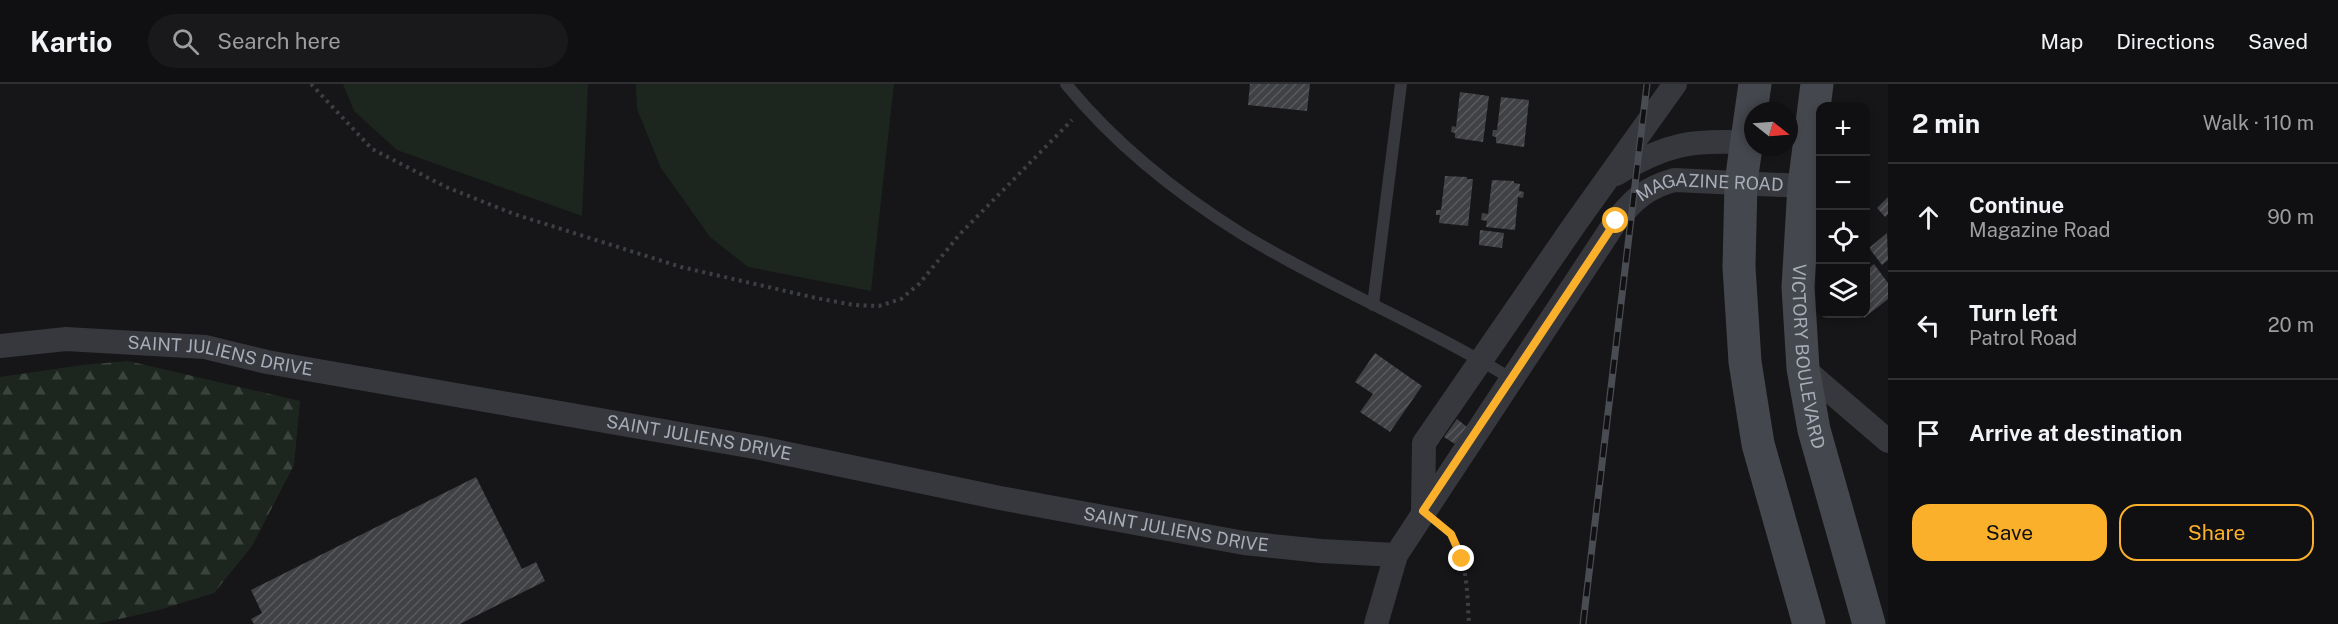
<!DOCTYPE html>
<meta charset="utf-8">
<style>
body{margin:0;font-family:"Public Sans",sans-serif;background:#19191b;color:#f1f3f6}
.controls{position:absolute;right:18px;top:18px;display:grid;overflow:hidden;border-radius:12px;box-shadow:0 3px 9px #0003}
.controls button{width:54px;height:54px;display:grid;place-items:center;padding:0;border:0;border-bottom:2px solid #303032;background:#101012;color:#f1f3f6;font:30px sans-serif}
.compass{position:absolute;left:1744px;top:18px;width:54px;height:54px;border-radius:50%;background:#101012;box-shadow:0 3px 9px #0003;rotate:107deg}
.stop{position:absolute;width:18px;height:18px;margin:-14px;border:4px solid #fbb02b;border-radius:50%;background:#fff}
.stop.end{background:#fbb02b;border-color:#fff;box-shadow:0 2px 6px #0008}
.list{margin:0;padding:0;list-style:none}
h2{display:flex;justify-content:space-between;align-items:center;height:78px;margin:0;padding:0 24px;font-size:26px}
h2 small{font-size:20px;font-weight:400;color:#9c9d9f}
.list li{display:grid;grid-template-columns:39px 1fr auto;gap:18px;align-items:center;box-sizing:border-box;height:108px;padding:0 24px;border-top:2px solid #303032}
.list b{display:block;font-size:22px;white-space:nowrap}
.list p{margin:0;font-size:20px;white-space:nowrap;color:#9c9d9f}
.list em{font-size:20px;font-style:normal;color:#9c9d9f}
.actions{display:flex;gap:12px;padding:18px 24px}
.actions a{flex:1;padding:14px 0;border:2px solid #fbb02b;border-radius:18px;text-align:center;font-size:21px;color:#fbb02b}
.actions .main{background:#fbb02b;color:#111}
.icon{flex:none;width:33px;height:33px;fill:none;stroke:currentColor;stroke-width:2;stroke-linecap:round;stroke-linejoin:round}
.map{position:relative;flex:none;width:1888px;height:540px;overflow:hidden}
header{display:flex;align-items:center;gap:36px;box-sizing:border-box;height:84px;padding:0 30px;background:#101012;border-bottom:2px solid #303032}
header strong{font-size:28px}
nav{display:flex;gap:33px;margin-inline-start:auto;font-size:21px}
.search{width:420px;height:54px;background:#19191b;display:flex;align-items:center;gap:15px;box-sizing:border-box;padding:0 21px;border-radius:33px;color:#9c9d9f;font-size:22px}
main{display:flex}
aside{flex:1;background:#101012}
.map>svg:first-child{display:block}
</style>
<header>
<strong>Kartio</strong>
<div class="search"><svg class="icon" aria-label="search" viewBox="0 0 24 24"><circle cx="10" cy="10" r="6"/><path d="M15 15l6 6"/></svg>Search here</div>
<nav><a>Map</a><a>Directions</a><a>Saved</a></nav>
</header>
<main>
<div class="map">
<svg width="1888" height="540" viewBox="0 0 1888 540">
<defs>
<pattern id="forest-firs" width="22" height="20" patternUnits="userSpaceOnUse" patternTransform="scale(1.5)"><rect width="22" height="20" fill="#1d261e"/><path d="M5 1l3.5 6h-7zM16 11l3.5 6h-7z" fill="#3b433d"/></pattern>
<pattern id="building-hatch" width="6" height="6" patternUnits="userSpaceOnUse" patternTransform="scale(1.5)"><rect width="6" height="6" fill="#404145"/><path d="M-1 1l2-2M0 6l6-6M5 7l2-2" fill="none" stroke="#595a5e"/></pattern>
</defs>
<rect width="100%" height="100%" fill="#161618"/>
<path fill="url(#forest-firs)" d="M128 277 300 317 294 381 252 462 214 509 159 526 97 540H0V293L83 281Z"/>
<path fill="#1d261e" d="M343 0H588L582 132 397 66 354 27Z
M636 0H894L871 207 748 183 710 153 661 84 637 25Z"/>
<path fill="url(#building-hatch)" d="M1250 0H1310L1307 27 1248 21Z
M1460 8 1489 12 1483 58 1455 54V49L1451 48 1452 42 1456 43Z
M1501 13 1529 16 1524 63 1496 59V53L1492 52 1493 46H1497Z
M1445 92 1467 93V95H1473L1468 142 1439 139 1440 131H1436V126H1441Z
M1492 96 1514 97V99L1520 100 1519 107 1524 108 1523 114 1518 113 1515 146 1486 143 1487 137 1481 136 1482 129 1488 130Z
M1888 113V130L1885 133 1877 124Z
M1480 146 1504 149 1502 164 1479 161Z
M1887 149 1888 176 1882 181 1869 164Z
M1874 180 1888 199V215L1864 234 1861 230H1866V187Z
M1375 269 1422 302 1390 348 1360 328 1373 310 1355 298Z
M1457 335 1467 343 1455 360 1444 353Z
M476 393 522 485 536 478 545 497 460 540H254L251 535 262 529 251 506Z"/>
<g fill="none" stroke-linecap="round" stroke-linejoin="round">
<path stroke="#3c3f44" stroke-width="4" stroke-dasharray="3 4.5" stroke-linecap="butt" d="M311 0 372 65 446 103 514 130 681 183 816 214 854 221 879 222 901 215 919 200 960 150 1072 36
M1442 443C1468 463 1467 509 1469 540"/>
<path stroke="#36383d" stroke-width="12" d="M1066 0C1114 59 1178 110 1242 150 1329 203 1425 242 1512 295
M1373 221 1401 0"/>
<g stroke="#36383d" stroke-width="24">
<path d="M1616 90C1667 59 1694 55 1753 59"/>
<path id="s1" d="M0 262 66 255 205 263 267 278 760 364 1000 414 1244 459 1321 467 1396 471"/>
<path d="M1803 284 1888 357"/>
<path d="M1423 427 1424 359 1575 140 1675 0"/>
<path id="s2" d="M1376 540 1396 471 1616 137C1634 115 1646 104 1674 96L1804 102"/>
</g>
<g stroke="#44474d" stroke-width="33">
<path d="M1755 0 1741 98 1739 183 1745 278 1758 360 1809 540"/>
<path id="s3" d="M1817 0 1804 102 1798 203 1803 284 1814 346 1869 540"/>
</g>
<g stroke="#494c52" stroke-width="7">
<path id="rail" d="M1583 540 1647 0"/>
</g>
<use href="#rail" stroke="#111113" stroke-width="4.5" stroke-dasharray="14" stroke-linecap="butt"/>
</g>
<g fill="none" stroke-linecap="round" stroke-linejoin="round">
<path stroke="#fbb02b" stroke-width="8" d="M1462 475 1451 450 1423 427 1616 137"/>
</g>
<g text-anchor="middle" stroke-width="4.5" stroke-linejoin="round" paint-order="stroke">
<g font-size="18" fill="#a7adb8" stroke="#111113">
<text dy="6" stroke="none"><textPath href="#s2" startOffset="579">MAGAZINE ROAD</textPath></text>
<text dy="6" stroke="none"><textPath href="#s1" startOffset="222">SAINT JULIENS DRIVE</textPath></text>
<text dy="6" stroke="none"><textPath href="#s3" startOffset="274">VICTORY BOULEVARD</textPath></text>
<text dy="6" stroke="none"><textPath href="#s1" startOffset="708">SAINT JULIENS DRIVE</textPath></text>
<text dy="6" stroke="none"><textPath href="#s1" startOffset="1194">SAINT JULIENS DRIVE</textPath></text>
</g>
</g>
</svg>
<div class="controls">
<button>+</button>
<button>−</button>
<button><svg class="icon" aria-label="locate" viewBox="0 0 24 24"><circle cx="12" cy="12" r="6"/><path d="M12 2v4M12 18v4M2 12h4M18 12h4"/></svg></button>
<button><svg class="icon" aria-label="layers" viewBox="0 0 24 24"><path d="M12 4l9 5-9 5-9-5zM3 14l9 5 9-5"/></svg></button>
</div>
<svg class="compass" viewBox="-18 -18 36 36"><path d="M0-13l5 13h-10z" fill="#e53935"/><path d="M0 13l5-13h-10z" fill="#9c9d9f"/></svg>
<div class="stop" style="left:1616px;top:137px"></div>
<div class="stop end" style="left:1462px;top:475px"></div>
</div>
<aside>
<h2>2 min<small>Walk · 110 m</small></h2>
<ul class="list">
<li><svg class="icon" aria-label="ahead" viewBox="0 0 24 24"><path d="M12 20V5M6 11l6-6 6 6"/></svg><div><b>Continue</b><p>Magazine Road</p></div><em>90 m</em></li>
<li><svg class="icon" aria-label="left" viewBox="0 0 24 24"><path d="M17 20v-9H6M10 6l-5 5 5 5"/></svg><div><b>Turn left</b><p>Patrol Road</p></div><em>20 m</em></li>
<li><svg class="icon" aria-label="arrive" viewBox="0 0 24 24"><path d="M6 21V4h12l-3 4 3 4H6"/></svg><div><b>Arrive at destination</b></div></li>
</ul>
<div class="actions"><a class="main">Save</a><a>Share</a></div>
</aside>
</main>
